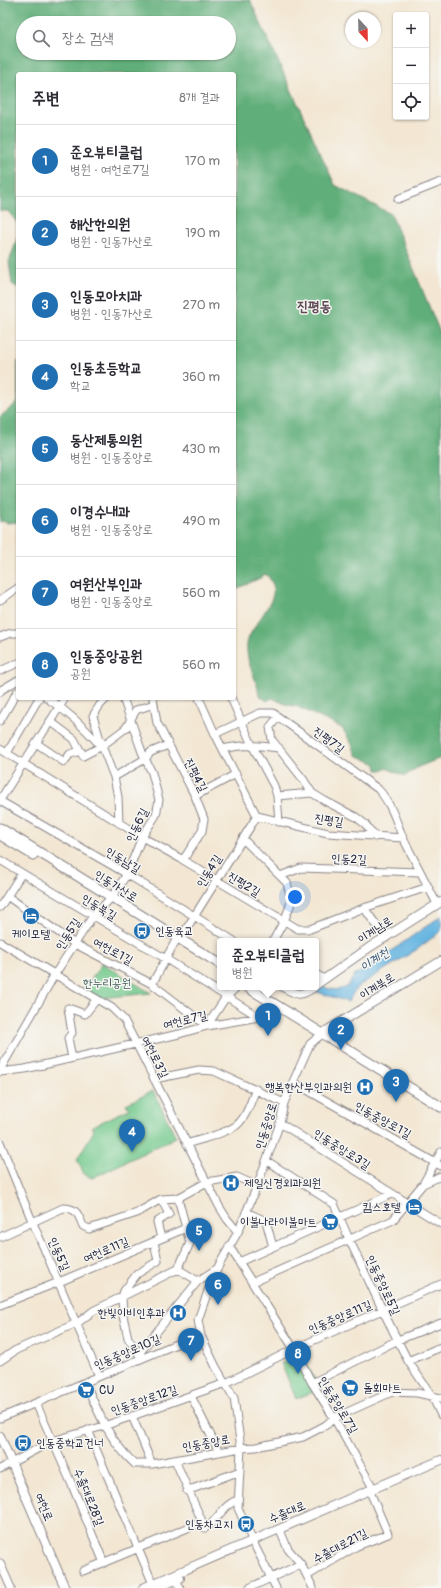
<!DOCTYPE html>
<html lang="ko">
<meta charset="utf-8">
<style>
body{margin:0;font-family:Pangolin,"Poor Story",sans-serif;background:#f2f2f3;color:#2b2b33}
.controls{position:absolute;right:12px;top:12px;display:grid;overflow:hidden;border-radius:4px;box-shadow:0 1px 3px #0004}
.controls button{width:36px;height:36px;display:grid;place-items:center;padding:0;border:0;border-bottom:1px solid #e1e1e2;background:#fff;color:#2b2b33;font:20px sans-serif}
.compass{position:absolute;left:345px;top:12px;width:36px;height:36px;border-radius:50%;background:#fff;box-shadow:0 1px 3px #0004;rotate:158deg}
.you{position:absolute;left:295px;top:897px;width:14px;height:14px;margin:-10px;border:3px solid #fff;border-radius:50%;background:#1a73e8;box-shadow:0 0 0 6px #1a73e833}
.badge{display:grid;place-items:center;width:26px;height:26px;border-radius:50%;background:#1f6fb2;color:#fff;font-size:13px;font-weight:700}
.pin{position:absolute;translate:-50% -33px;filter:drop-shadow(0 1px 2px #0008)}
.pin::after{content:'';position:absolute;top:21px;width:14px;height:12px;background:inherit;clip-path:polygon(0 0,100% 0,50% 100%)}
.popup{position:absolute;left:217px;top:938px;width:102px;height:52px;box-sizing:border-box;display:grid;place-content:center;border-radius:4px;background:#fff;filter:drop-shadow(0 1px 3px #0005);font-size:13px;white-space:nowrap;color:#7c7c81}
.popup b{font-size:15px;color:#2b2b33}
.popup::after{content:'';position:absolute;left:50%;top:100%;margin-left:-8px;border:8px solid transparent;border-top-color:#fff}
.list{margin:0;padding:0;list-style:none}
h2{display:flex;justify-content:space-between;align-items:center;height:52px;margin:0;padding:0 16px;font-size:17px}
h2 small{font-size:13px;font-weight:400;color:#7c7c81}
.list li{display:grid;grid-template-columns:26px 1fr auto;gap:12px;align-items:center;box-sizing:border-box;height:72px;padding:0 16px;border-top:1px solid #e1e1e2}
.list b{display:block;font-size:15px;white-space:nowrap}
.list p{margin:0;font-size:13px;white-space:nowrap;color:#7c7c81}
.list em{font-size:13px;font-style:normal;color:#7c7c81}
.icon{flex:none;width:22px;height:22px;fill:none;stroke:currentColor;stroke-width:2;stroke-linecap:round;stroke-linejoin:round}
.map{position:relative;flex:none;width:441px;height:1588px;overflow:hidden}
.search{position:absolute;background:#fff;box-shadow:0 1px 3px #0004;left:16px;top:16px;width:220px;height:44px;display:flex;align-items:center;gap:10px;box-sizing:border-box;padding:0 14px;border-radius:22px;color:#7c7c81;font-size:15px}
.panel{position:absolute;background:#fff;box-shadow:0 1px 3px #0004;left:16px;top:72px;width:220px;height:628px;border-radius:4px}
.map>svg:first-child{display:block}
</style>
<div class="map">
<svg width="441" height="1588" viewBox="0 0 441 1588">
<rect width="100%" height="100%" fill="#f6f6f2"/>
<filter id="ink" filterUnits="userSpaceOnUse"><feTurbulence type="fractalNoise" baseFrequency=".025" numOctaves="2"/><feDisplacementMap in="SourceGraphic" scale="8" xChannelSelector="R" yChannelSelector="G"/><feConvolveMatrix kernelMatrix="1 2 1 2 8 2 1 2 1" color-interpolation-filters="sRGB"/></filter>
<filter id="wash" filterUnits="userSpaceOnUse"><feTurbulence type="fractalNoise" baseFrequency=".012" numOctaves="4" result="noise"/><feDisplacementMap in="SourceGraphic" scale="16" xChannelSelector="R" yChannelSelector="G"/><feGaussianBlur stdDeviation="0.9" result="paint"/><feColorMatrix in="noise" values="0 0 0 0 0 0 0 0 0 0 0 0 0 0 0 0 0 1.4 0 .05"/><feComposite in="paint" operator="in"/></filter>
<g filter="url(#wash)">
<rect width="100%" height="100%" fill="#f3e7d3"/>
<path fill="#76ca8e" stroke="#4c7664" d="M102 963 151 993 100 998 85 989Z
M153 1091 176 1137 92 1178 84 1174 77 1159 94 1131 91 1127 129 1109 126 1104Z
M300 1355 321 1389 296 1399 281 1363Z"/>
<path fill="#60ae79" stroke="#41685a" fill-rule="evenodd" d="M0 0H250L335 185 391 214 441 335V758L418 767 405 776 386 768 384 770H377L376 764 356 755 352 744 342 728 298 707 285 704 272 698 267 701 259 695C257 677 245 663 247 644 249 626 283 599 271 581 269 577 268 576 265 574L260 578 234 590V74H18V224L8 211H0ZM23 23H229V53H23Z
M18 236V288L12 284 9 262Z
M18 361V522L7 523 2 521 0 522V417L18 402Z"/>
<path fill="#67b6e1" stroke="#446c8e" d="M441 916V931L419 948 357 987 348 1002 317 992 306 987H316V980L326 988 337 990 347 987 354 976 381 958Z"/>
</g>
<g filter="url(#ink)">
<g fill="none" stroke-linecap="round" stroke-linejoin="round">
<g stroke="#8a8487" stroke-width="9">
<path id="minor" d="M398 199 441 182
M0 600 18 588
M0 637 11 633H18
M0 671 18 663
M0 692 1 690 18 680
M47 698C67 711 84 727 100 745
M107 698 100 705 93 716 102 746 114 777 118 797 119 823
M153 698 157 723 161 730 195 796 204 819 202 831 183 860
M199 698 215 734 257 816 328 833 403 838 437 904
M231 698 252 745 274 786 277 796 279 822
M278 717 270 727 272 740 303 779 312 793 325 801 356 817 365 824 375 837
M0 721 17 692
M50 721 74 739 83 756 102 746 126 728 136 710 154 704
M215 734 260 713H273L378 789C391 803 396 821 403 838
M36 743 64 762 70 754 81 751
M0 749 142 837 183 860 298 929H310L364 908 428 887
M223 749C245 744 256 745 279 748
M7 753 39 698
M114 777 145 759 151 752 168 745
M195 796 236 774
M277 796 312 793
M0 800 65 698
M0 801 127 874 234 941
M243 839 287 883 291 899 290 906 284 921 273 941
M0 860 166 959 259 1017
M280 876 301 868 420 872
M7 896 75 944 152 984 207 1026 226 997 237 987
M0 907 22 873
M364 908 386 938
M180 939 257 816
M0 942 112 1008 124 1020 219 1206 227 1219 238 1232
M316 974 324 979
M152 984 175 942
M72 1058 68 1038 72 1033 68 1008 85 1014 96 1000
M0 1070 55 974 93 916 112 897 127 874 142 837 156 815 159 800 152 773 142 752 123 698
M0 1072 25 1069 179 1034 207 1026 259 1017 274 1011 278 1006
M154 1079 199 1070 214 1071 284 1103
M293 1082 441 1166
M280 1123 441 1224
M0 1142 30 1216 99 1376
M187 1144C201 1139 225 1134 237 1125 247 1116 251 1101 256 1089
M267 1161 334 1204 349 1239 383 1311 408 1361 432 1396 441 1415
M423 1184 441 1176
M178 1198 190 1243 178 1269
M246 1212 266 1221 273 1247
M0 1237 63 1208C77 1208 78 1214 83 1226L89 1229 137 1213 161 1199 178 1198 207 1182 237 1177 257 1186
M161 1238 157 1222 169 1214 161 1199
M229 1246 294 1349 312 1383 334 1418 373 1488 371 1494 388 1534 357 1546 307 1576
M239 1262 392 1194
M253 1282 393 1220 423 1184 441 1152
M0 1305 59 1282 186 1228
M140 1356 128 1338 123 1316 122 1297 124 1291 137 1274 158 1261 154 1242
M140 1358 141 1351 198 1281 218 1268
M0 1361 16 1350 79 1322 93 1311 178 1269 198 1281
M408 1361 441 1347
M85 1382C98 1412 110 1442 135 1464H152L241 1448 256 1447 303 1437 326 1425 334 1418 392 1392 417 1393 441 1398
M312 1383 398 1340 441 1323
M191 1396 219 1452
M36 1403 72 1485 104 1563
M132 1416 152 1464
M0 1418 200 1334
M88 1430 153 1584
M175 1460 205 1528C218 1521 223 1504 238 1500
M0 1469 52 1441 104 1426 226 1383 294 1349 441 1284
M187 1491 240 1471
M281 1533 288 1549 301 1564 313 1588
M0 1563 11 1588
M83 1571 202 1522
M176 1579 180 1588
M249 1588 301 1564
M276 1588 254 1544 238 1508 241 1448 234 1398 216 1367 201 1336 198 1320 208 1291 219 1265 238 1232 257 1186 280 1123 284 1103 293 1082 310 1044 326 1031"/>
</g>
<g stroke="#8a8487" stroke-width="10">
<path id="tertiary" d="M316 985 370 947 441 902
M283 987C298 995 300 997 314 987
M258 988 260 987
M326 1031 441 961
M0 1436 65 1588
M143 1588 351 1498 441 1460
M157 1588 180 1578"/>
</g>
<g stroke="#8a8487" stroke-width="11">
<path id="secondary" d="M0 828 220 964
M0 835 33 855
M247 987 441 1107"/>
</g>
<use href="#minor" stroke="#fff" stroke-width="7"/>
<use href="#tertiary" stroke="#fff" stroke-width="8"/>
<use href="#secondary" stroke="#fff" stroke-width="9"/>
</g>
</g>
<defs>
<g id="hotel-disc" transform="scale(0.9)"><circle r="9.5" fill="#1f6fb2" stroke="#f6f6f2"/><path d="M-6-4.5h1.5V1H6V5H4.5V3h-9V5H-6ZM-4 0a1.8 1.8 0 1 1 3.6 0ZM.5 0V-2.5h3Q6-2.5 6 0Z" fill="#fff"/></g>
<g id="bus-disc" transform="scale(0.9)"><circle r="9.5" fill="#1f6fb2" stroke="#f6f6f2"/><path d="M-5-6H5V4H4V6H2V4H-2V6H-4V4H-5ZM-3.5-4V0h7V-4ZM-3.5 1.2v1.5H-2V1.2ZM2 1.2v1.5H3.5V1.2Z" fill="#fff"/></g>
<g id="hospital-disc" transform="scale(0.9)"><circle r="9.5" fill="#1f6fb2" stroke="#f6f6f2"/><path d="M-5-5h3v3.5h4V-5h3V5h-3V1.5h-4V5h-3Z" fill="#fff"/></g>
<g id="supermarket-disc" transform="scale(0.9)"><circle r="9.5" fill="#1f6fb2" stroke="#f6f6f2"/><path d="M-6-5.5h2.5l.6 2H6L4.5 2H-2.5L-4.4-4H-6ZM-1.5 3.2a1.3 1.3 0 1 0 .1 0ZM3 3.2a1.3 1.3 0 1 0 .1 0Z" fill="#fff"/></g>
</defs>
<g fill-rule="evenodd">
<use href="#hotel-disc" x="31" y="916"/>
<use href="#bus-disc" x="142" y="931"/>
<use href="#hospital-disc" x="365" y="1087"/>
<use href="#hospital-disc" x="231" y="1183"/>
<use href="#hotel-disc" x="414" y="1207"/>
<use href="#supermarket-disc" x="330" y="1222"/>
<use href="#hospital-disc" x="178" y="1313"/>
<use href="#supermarket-disc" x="350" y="1388"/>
<use href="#supermarket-disc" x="86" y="1390"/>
<use href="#bus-disc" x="23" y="1443"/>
<use href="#bus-disc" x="246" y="1524"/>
</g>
<g text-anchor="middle" stroke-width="3" stroke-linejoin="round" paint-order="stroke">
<g font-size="12" fill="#22223b" stroke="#f6f6f2">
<text transform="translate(329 740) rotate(36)" y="4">진평7길</text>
<text transform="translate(196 775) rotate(63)" y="4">진평4길</text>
<text transform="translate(329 820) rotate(9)" y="4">진평길</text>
<text transform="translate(137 825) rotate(-64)" y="4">인동6길</text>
<text transform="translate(349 859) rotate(2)" y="4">인동2길</text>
<text transform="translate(123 860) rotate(31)" y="4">인동남길</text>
<text transform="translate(209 871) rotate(-58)" y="4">인동4길</text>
<text transform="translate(244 884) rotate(31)" y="4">진평2길</text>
<text transform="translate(116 886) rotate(32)" y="4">인동가산로</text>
<text transform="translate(99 907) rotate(31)" y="4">인동북길</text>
<text transform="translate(375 930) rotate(-33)" y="4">이계남로</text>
<text transform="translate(68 934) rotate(-57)" y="4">인동5길</text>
<text transform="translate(113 951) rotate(28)" y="4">여헌로1길</text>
<text transform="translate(377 986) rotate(-32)" y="4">이계북로</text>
<text transform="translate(185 1020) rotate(-14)" y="4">여헌로7길</text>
<text transform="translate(155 1057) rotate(63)" y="4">여헌로3길</text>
<text transform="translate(383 1120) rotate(29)" y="4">인동중앙로1길</text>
<text transform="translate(266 1126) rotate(-73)" y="4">인동중앙로</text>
<text transform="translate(342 1149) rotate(32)" y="4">인동중앙로3길</text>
<text transform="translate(106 1250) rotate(-23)" y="4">여헌로11길</text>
<text transform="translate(59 1254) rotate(66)" y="4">인동5길</text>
<text transform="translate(383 1285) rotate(65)" y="4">인동중앙로5길</text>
<text transform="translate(340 1317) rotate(-23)" y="4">인동중앙로11길</text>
<text transform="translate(127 1352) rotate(-23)" y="4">인동중앙로10길</text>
<text transform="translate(144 1400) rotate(-19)" y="4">인동중앙로12길</text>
<text transform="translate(338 1405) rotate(59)" y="4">인동중앙로7길</text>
<text transform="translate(206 1443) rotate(-10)" y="4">인동중앙로</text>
<text transform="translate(89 1497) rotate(68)" y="4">수출대로28길</text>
<text transform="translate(44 1507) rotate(67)" y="4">여헌로</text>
<text transform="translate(287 1512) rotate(-23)" y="4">수출대로</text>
<text transform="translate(340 1546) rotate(-28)" y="4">수출대로21길</text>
</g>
<g font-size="12" fill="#22223b" stroke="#f6f6f2" text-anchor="start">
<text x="155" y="935">인동육교</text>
<text x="31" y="938" text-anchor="middle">케이모텔</text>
<text x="352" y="1091" text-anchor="end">행복한산부인과의원</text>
<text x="244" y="1187">제일신경외과의원</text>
<text x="401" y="1211" text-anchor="end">킴스호텔</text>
<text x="317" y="1226" text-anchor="end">이불나라이불마트</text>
<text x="165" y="1317" text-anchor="end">한빛이비인후과</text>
<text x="363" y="1392">돌회마트</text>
<text x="99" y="1394">CU</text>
<text x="36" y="1447">인동중학교건너</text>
<text x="233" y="1528" text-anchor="end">인동차고지</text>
</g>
<g font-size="12" fill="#3f5d58" stroke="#f6f6f2">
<text x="107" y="987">한누리공원</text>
</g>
<g font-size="13" font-style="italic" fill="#3a5675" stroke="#f6f6f2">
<text transform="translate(374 959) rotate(-34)" y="5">이계천</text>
</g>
<g font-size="14" font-weight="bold" fill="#604b57" stroke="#f6f6f2">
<text x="314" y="311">진평동</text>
</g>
</g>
</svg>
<div class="controls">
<button>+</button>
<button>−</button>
<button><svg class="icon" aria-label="locate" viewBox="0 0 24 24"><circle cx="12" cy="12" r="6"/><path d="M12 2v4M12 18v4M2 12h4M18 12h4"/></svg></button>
</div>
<svg class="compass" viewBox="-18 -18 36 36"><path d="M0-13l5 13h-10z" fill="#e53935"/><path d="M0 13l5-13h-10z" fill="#7c7c81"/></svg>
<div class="you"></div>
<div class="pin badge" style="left:268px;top:1036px">1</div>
<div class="popup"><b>준오뷰티클럽</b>병원</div>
<div class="pin badge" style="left:341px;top:1050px">2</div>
<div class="pin badge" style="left:396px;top:1102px">3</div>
<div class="pin badge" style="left:132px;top:1152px">4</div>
<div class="pin badge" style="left:199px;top:1251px">5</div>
<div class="pin badge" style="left:218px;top:1305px">6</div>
<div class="pin badge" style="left:191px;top:1361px">7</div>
<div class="pin badge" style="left:298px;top:1374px">8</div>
<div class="search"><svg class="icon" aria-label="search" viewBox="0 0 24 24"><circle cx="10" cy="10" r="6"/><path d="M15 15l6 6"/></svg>장소 검색</div>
<section class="panel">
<h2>주변<small>8개 결과</small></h2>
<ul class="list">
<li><span class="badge">1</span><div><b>준오뷰티클럽</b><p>병원 · 여헌로7길</p></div><em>170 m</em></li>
<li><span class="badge">2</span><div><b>해산한의원</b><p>병원 · 인동가산로</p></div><em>190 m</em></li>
<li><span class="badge">3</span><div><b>인동모아치과</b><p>병원 · 인동가산로</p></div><em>270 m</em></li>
<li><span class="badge">4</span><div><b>인동초등학교</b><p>학교</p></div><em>360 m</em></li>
<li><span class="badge">5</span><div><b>동산제통의원</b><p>병원 · 인동중앙로</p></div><em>430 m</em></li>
<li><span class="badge">6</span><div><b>이경수내과</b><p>병원 · 인동중앙로</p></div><em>490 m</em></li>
<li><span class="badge">7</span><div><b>여원산부인과</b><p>병원 · 인동중앙로</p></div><em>560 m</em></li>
<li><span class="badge">8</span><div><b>인동중앙공원</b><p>공원</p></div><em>560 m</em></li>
</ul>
</section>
</div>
